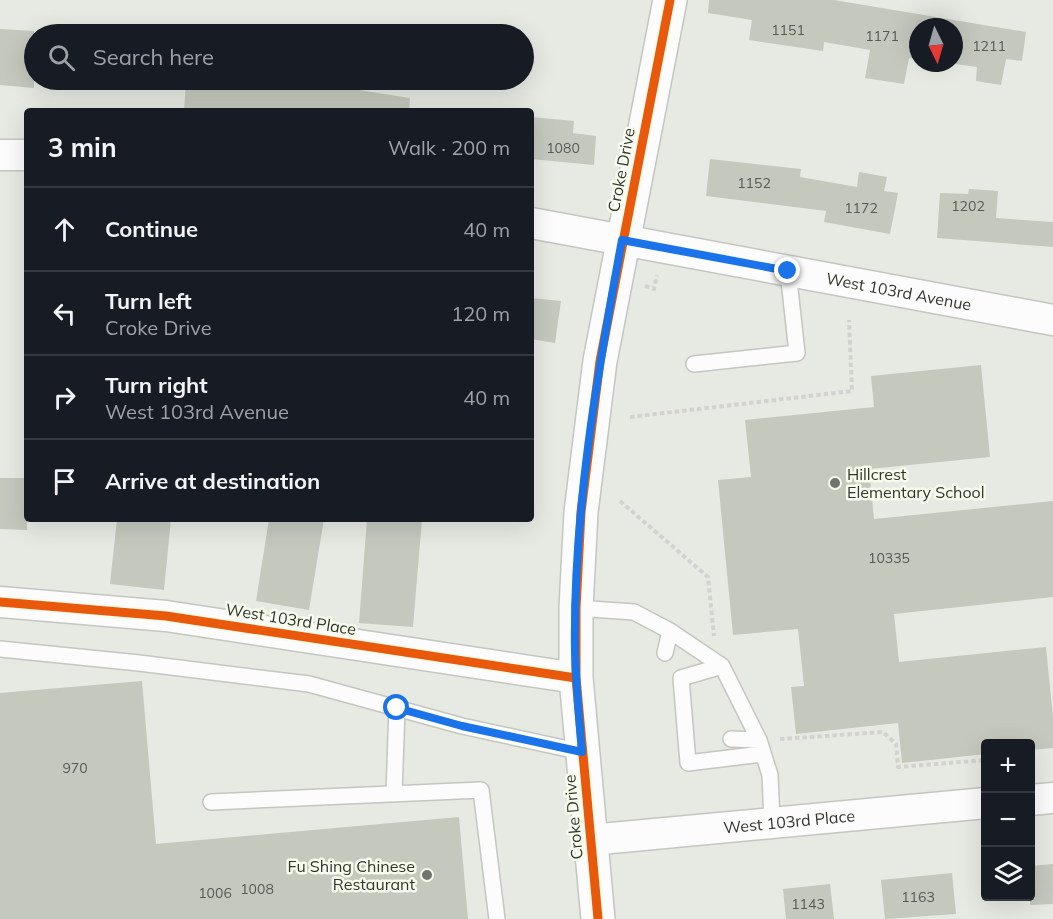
<!DOCTYPE html>
<meta charset="utf-8">
<style>
body{margin:0;font-family:Mulish,sans-serif;background:#242831;color:#f1f3f6}
.controls{position:absolute;right:18px;bottom:18px;display:grid;overflow:hidden;border-radius:6px;box-shadow:0 6px 24px #0002}
.controls button{width:54px;height:54px;display:grid;place-items:center;padding:0;border:0;border-bottom:2px solid #363941;background:#171b24;color:#f1f3f6;font:30px sans-serif}
.compass{position:absolute;left:909px;top:18px;width:54px;height:54px;border-radius:50%;background:#171b24;box-shadow:0 6px 24px #0002;rotate:175deg}
.stop{position:absolute;width:18px;height:18px;margin:-14px;border:4px solid #1a73e8;border-radius:50%;background:#fff}
.stop.end{background:#1a73e8;border-color:#fff;box-shadow:0 2px 6px #0008}
.list{margin:0;padding:0;list-style:none}
h2{display:flex;justify-content:space-between;align-items:center;height:78px;margin:0;padding:0 24px;font-size:26px}
h2 small{font-size:20px;font-weight:400;color:#9ea1a6}
.list li{display:grid;grid-template-columns:39px 1fr auto;gap:18px;align-items:center;box-sizing:border-box;height:84px;padding:0 24px;border-top:2px solid #363941}
.list b{display:block;font-size:22px;white-space:nowrap}
.list p{margin:0;font-size:20px;white-space:nowrap;color:#9ea1a6}
.list em{font-size:20px;font-style:normal;color:#9ea1a6}
.icon{flex:none;width:33px;height:33px;fill:none;stroke:currentColor;stroke-width:2;stroke-linecap:round;stroke-linejoin:round}
.map{position:relative;flex:none;width:1053px;height:919px;overflow:hidden}
.search{position:absolute;background:#171b24;box-shadow:0 6px 24px #0002;left:24px;top:24px;width:510px;height:66px;display:flex;align-items:center;gap:15px;box-sizing:border-box;padding:0 21px;border-radius:33px;color:#9ea1a6;font-size:22px}
.panel{position:absolute;background:#171b24;box-shadow:0 6px 24px #0002;left:24px;top:108px;width:510px;height:414px;border-radius:6px}
.map>svg:first-child{display:block}
</style>
<div class="map">
<svg width="1053" height="919" viewBox="0 0 1053 919">
<rect width="100%" height="100%" fill="#e7eae2"/>
<path fill="#c4c8bd" d="M709 0H834L1026 32 1022 61 1006 59 1001 85 976 81 977 67 948 63H954V27H918V59L909 58 904 84 865 78 870 50 824 42 823 51 749 40 752 20 708 13Z
M0 29 34 31V88L0 85Z
M186 80H295L410 98 409 111H184Z
M531 117 574 121 573 133 596 136 594 165 531 159Z
M710 159 801 169 800 177 857 187 859 172 887 177 884 191 898 193 890 234 824 222 826 211 706 196Z
M969 189 998 191 996 218 1053 222V247L937 238 940 193 968 194Z
M531 298 561 301 555 343 531 339Z
M981 365 990 457 869 469 874 519 1053 501V597L894 614 899 662 1046 647 1053 717V748L1030 750V744H986V754L902 763 898 723 796 734 791 687 804 686 798 629 733 635 718 480 751 477 745 420 874 407 871 376Z
M0 478H27V530L0 529Z
M117 519H171L164 590 110 584Z
M269 519H324L309 610 256 601Z
M367 519H422L413 627 359 623Z
M142 681 156 844 459 817 468 919H0V693Z
M1053 864V904L1030 905V866Z
M952 873 956 914 885 919 881 880Z
M830 884 834 919H786L783 889Z"/>
<g fill="none" stroke-linecap="round" stroke-linejoin="round">
<g stroke="#c4c6c0" stroke-width="18">
<path id="lane" d="M694 364 797 353 788 271
M576 608 634 612 670 631 722 666 759 740 770 775 772 822
M0 649 139 663 309 684 462 726 582 752
M665 653 670 631
M722 666 681 678 688 763 762 754
M731 739 759 740
M394 794 397 708
M211 802 481 790 497 919"/>
</g>
<g stroke="#c4c6c0" stroke-width="33">
<g id="street">
<path d="M0 155H27"/>
<path id="s1" d="M531 223 1053 320"/>
<path d="M0 602 166 616 576 678"/>
<path d="M1030 800 1053 798"/>
<path id="s2" d="M590 840 986 803"/>
</g>
</g>
<g stroke="#c4c6c0" stroke-width="36">
<path id="secondary" d="M598 919 576 678V608L581 512 600 361 670 0"/>
</g>
<path stroke="#d2d3d0" stroke-width="4" stroke-dasharray="4.5 3" stroke-linecap="butt" d="M645 286 654 289 657 275
M630 417 852 391 849 320
M620 501 708 577 714 636
M780 739 883 732 896 744 898 767 986 760"/>
<use href="#lane" stroke="#fbfcfb" stroke-width="15"/>
<use href="#street" stroke="#fbfcfb" stroke-width="30"/>
<use href="#secondary" stroke="#fbfcfb" stroke-width="33"/>
<g stroke="#f6fbec" stroke-width="13">
<path id="cycleway" d="M0 602 166 616 576 678
M598 919 576 678V608L581 512 600 361 670 0"/>
</g>
<use href="#cycleway" stroke="#e8590c" stroke-width="9"/>
</g>
<g fill="none" stroke-linecap="round" stroke-linejoin="round">
<path stroke="#1a73e8" stroke-width="8" d="M397 708 462 726 582 752C579 718 576 685 575 651 573 513 597 375 622 240L788 271"/>
</g>
<g fill="#72746e" stroke="#f6fbec" stroke-width="2">
<circle cx="835" cy="483" r="6"/>
<circle cx="427" cy="875" r="6"/>
</g>
<g text-anchor="middle" stroke-width="5" stroke-linejoin="round" paint-order="stroke">
<g font-size="14" fill="#575a52">
<text x="788" y="35">1151</text>
<text x="882" y="41">1171</text>
<text x="989" y="51">1211</text>
<text x="563" y="153">1080</text>
<text x="754" y="188">1152</text>
<text x="968" y="211">1202</text>
<text x="861" y="213">1172</text>
<text x="889" y="563">10335</text>
<text x="75" y="773">970</text>
<text x="257" y="894">1008</text>
<text x="215" y="898">1006</text>
<text x="918" y="902">1163</text>
<text x="808" y="909">1143</text>
</g>
<g font-size="16" fill="#33352f" stroke="#f6fbec">
<text transform="translate(621 170) rotate(-79)" y="6">Croke Drive</text>
<text dy="6" stroke="none"><textPath href="#s1" startOffset="374">West 103rd Avenue</textPath></text>
<text transform="translate(291 619) rotate(9)" y="6">West 103rd Place</text>
<text transform="translate(573 817) rotate(-95)" y="6">Croke Drive</text>
<text dy="6" stroke="none"><textPath href="#s2" startOffset="200">West 103rd Place</textPath></text>
</g>
<g font-size="16" fill="#33352f" stroke="#f6fbec" text-anchor="start">
<text x="847" y="480">Hillcrest<tspan x="847" dy="18">Elementary School</tspan></text>
<text x="415" y="872" text-anchor="end">Fu Shing Chinese<tspan x="415" dy="18">Restaurant</tspan></text>
</g>
</g>
</svg>
<div class="controls">
<button>+</button>
<button>−</button>
<button><svg class="icon" aria-label="layers" viewBox="0 0 24 24"><path d="M12 4l9 5-9 5-9-5zM3 14l9 5 9-5"/></svg></button>
</div>
<svg class="compass" viewBox="-18 -18 36 36"><path d="M0-13l5 13h-10z" fill="#e53935"/><path d="M0 13l5-13h-10z" fill="#9ea1a6"/></svg>
<div class="stop" style="left:397px;top:708px"></div>
<div class="stop end" style="left:788px;top:271px"></div>
<div class="search"><svg class="icon" aria-label="search" viewBox="0 0 24 24"><circle cx="10" cy="10" r="6"/><path d="M15 15l6 6"/></svg>Search here</div>
<section class="panel">
<h2>3 min<small>Walk · 200 m</small></h2>
<ul class="list">
<li><svg class="icon" aria-label="ahead" viewBox="0 0 24 24"><path d="M12 20V5M6 11l6-6 6 6"/></svg><div><b>Continue</b></div><em>40 m</em></li>
<li><svg class="icon" aria-label="left" viewBox="0 0 24 24"><path d="M17 20v-9H6M10 6l-5 5 5 5"/></svg><div><b>Turn left</b><p>Croke Drive</p></div><em>120 m</em></li>
<li><svg class="icon" aria-label="right" viewBox="0 0 24 24"><path d="M7 20v-9h11M14 6l5 5-5 5"/></svg><div><b>Turn right</b><p>West 103rd Avenue</p></div><em>40 m</em></li>
<li><svg class="icon" aria-label="arrive" viewBox="0 0 24 24"><path d="M6 21V4h12l-3 4 3 4H6"/></svg><div><b>Arrive at destination</b></div></li>
</ul>
</section>
</div>
